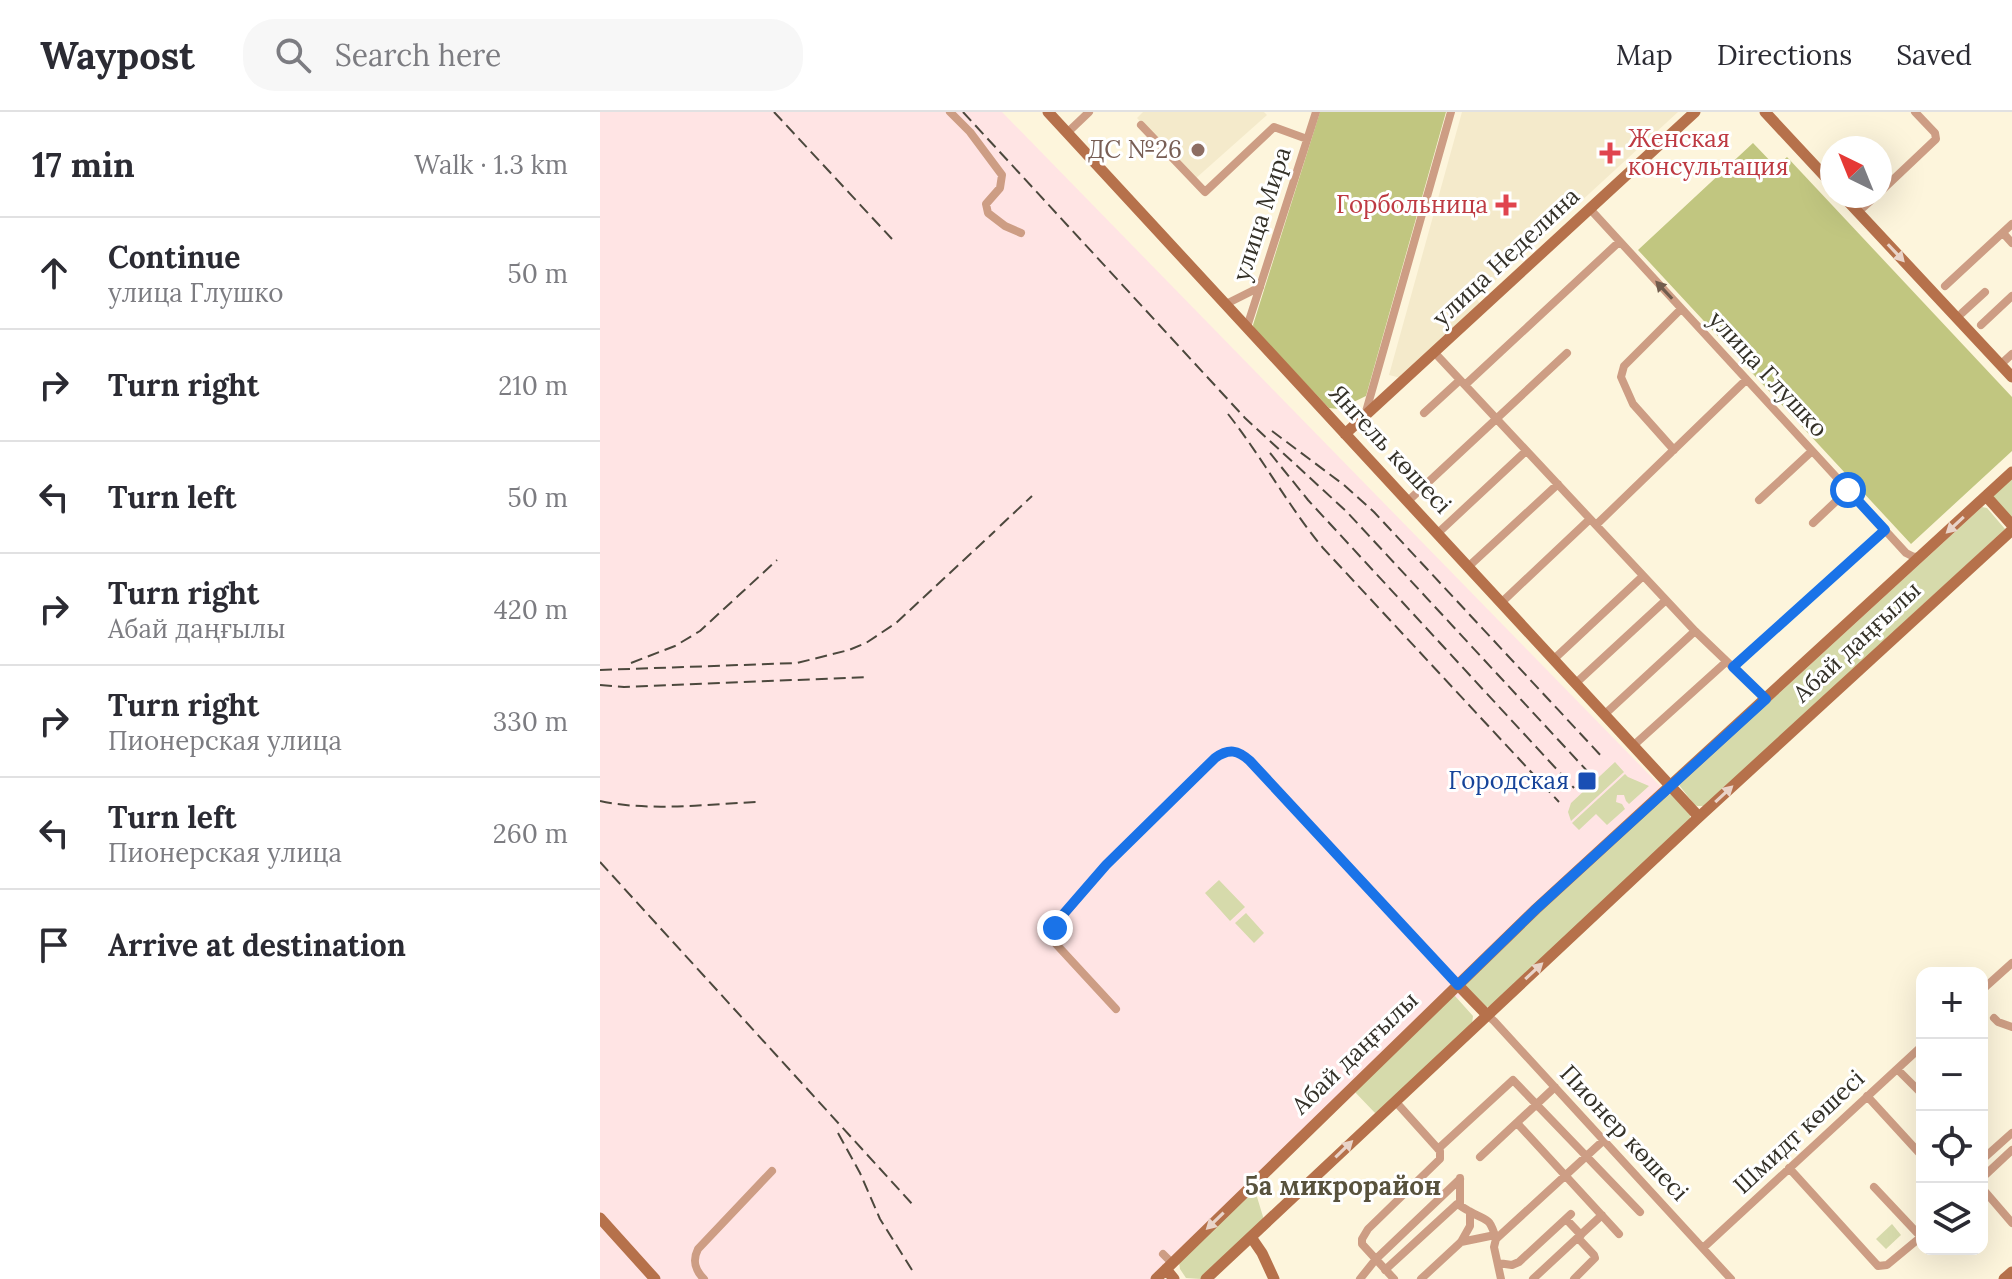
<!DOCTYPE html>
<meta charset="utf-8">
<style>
body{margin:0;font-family:Lora,serif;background:#f7f7f7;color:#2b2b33}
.controls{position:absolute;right:24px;bottom:24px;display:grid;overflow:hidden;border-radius:16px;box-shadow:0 8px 32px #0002}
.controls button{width:72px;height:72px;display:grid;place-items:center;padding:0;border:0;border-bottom:2px solid #e1e1e2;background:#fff;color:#2b2b33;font:40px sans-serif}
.compass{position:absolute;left:1220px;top:24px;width:72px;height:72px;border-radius:50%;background:#fff;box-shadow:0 8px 32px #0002;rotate:317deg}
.stop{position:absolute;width:24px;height:24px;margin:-18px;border:6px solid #1a73e8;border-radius:50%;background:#fff}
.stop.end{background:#1a73e8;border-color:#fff;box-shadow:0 2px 8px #0008}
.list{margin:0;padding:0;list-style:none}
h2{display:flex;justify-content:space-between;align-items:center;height:104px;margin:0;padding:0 32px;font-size:34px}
h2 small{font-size:26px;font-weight:400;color:#7c7c81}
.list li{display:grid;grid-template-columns:52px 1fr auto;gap:24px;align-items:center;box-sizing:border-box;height:112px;padding:0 32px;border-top:2px solid #e1e1e2}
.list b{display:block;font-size:30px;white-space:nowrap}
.list p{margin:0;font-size:26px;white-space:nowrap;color:#7c7c81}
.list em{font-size:26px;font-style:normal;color:#7c7c81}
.icon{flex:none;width:44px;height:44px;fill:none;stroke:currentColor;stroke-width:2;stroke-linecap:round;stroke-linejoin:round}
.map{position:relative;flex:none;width:1412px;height:1167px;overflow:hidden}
header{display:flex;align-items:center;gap:48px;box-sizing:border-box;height:112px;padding:0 40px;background:#fff;border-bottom:2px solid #e1e1e2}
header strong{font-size:38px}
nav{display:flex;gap:44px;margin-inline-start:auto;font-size:28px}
.search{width:560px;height:72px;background:#f7f7f7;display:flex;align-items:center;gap:20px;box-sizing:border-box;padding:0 28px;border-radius:32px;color:#7c7c81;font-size:30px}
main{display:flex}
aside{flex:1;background:#fff}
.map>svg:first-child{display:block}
</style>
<header>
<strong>Waypost</strong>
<div class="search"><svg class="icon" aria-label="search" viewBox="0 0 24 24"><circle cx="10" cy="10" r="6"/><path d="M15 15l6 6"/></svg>Search here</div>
<nav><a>Map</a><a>Directions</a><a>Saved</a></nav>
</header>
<main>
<aside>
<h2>17 min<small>Walk · 1.3 km</small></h2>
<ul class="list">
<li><svg class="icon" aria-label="ahead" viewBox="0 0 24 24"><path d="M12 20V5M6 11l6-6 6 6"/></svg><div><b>Continue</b><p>улица Глушко</p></div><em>50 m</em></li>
<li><svg class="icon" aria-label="right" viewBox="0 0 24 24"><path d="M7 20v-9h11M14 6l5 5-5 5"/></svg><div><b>Turn right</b></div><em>210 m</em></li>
<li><svg class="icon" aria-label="left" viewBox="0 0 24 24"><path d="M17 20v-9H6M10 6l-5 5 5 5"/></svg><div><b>Turn left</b></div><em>50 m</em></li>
<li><svg class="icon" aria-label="right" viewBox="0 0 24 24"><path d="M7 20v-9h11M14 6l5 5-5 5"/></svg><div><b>Turn right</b><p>Абай даңғылы</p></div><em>420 m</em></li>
<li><svg class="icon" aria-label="right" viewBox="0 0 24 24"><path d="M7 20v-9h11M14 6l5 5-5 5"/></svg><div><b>Turn right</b><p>Пионерская улица</p></div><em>330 m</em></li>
<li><svg class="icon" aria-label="left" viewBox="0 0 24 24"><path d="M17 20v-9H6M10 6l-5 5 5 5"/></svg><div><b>Turn left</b><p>Пионерская улица</p></div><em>260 m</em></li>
<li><svg class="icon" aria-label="arrive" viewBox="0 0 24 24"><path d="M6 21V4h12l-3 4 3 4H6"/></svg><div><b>Arrive at destination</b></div></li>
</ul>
</aside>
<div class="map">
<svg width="1412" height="1167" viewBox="0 0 1412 1167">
<rect width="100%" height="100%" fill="#fdf5dc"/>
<path fill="#ffe4e4" d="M0 0H402L1074 688 553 1167H0Z"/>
<path fill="#f4eacb" d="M543 0H664L667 3 595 67 537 6Z
M862 0H1078L876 186 880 192 801 266 789 263Z"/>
<path fill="#d6daab" d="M1412 365V407L1393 385 1394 381Z
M1382 395 1387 396 1405 417 1105 694H1097L1094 692 1079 673Z
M1015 650 1024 660 971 709 968 700 971 691Z
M1025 662 1028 665 1049 674 1029 692 1026 689 1024 683H1017L1016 690 1022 692 1025 697 1007 713 996 702 979 718 972 711Z
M1071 682 1090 703V708L892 894 886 895 864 875 865 869 1067 683Z
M619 768 645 795 630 809 605 781Z
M646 801 664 821 654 831 635 811Z
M855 884 873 904 872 912 776 1002 753 978 850 885Z
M654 1075 664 1108 601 1167 586 1166 580 1157 579 1150Z
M1292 1112 1301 1123 1286 1137 1276 1127Z"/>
<path fill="#c1c680" d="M720 0H846L766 284 739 297 729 296 654 217 653 213Z
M1153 31 1176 55 1187 45 1412 285V339L1311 432 1038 138Z"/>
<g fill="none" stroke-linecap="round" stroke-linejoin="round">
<path stroke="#cd9d84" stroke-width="8" d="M350 0 370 20 402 63 400 76 386 92 388 101 405 114 421 121
M541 13 605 80 674 15 707 27
M467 21 489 0
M1280 80 1336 27 1335 21 1315 0
M990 97 1306 441 1314 445 1321 444
M1258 100 1276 84
M1403 121 1412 131
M1345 174 1412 112
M626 192 660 175
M1362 201 1385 180
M1381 213 1412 184
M647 215 716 0
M834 240 1095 519 1166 587
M1400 253 1412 242
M865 273 1019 130
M824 301 860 268
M765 303 851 0
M1074 338 1033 292 1021 265 1024 254 1081 197
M1159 388 1212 339
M808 389 967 241
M1213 411 1248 378
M996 413 1146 268
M838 421 926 339
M868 455 958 372
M902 490 990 407
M954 547 1043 464
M1133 555 1285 418
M976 571 1066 488
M1005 602 1095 519
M1034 633 1126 550
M1382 878 1412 851
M516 897 456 832 454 823 457 811 506 753 615 646C628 636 639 638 650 649L858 873
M887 903 894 909 1131 1167
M1394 906 1398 910 1412 915
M1297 957 1322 982
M1267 984 1322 1044
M917 1011 1019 1122
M838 1037 913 968 1040 1100
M880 1045 955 975
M1384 1046 1412 1021
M1189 1056 1278 1154 1287 1153 1322 1124
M860 1066V1093
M1382 1066 1412 1038
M1274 1075 1321 1125
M1382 1076 1412 1111
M966 1107 981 1123
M861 1130 895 1123
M1103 1136 1322 934
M563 1142 572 1151
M898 1151 912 1153 919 1150 971 1102
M785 1158 857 1092C861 1094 865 1097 869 1099 887 1110 889 1103 896 1127
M104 1167C95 1158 92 1149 98 1137L172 1059
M760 1167 776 1147 860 1067
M794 1167 762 1132V1127L768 1117 840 1047V1039L795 989
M821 1167 861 1130 870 1114V1101
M901 1167 894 1135 896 1127 1004 1028
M933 1167 1002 1103
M974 1167 995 1146 994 1143 978 1126"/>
<path stroke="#b6714b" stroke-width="11" d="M448 0 1099 705
M1165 0 1232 72
M1243 84 1412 265
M745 322 1095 0
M1386 384 1412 413
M858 873 887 903
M0 1106 55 1167
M651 1125 662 1141 674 1167
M566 1157 574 1167
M556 1167 936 797 1412 360
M606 1167 1099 705 1412 418
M1404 1167 1412 1160"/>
<path stroke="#4c483d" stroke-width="2" stroke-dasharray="12 6" stroke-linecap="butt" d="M174 0 292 127
M363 0 645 306 747 400 989 661
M628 302C662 345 688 394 723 436L959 690
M672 319 744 373 774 400 1004 647
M670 341 708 388 974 676
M400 414 432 384
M31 551 75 534 100 519 177 448
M0 558 197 551 249 538 266 531 296 511 395 419
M0 573 24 575 268 565
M0 689C51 700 106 692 158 690
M0 750 314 1094
M238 1021 260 1061 280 1107 312 1158"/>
</g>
<defs><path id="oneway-solid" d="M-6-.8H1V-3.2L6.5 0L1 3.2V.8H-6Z" transform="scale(2)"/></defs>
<g fill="#e9d4c9">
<use href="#oneway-solid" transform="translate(1296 141) rotate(47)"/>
<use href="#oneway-solid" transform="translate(1355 413) rotate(137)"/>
<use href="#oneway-solid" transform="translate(1124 682) rotate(-43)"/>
<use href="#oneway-solid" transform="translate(934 859) rotate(-43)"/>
<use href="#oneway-solid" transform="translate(744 1037) rotate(-44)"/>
<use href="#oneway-solid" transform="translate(615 1109) rotate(136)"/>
</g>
<use fill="#715c4d" href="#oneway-solid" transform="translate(1064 178) rotate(-133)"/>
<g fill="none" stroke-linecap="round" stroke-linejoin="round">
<path stroke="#1a73e8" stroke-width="10" d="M455 816 460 806 506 753 615 646C629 636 638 638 650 649L858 873 936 797 1166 587 1133 555 1285 418 1248 378"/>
</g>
<circle fill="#8d6e63" stroke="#fff" stroke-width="3" cx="598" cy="38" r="8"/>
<g fill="#e0444e" stroke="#fff" stroke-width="3">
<path d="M1006 29h8v8h8v8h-8v8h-8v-8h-8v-8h8z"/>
<path d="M902 81h8v8h8v8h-8v8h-8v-8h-8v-8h8z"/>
</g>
<rect fill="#1a4fb4" stroke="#fff" stroke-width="3" x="977" y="659" width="20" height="20" rx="4"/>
<g text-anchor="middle" stroke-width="6" stroke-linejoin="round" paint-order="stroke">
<g font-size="24" fill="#be3a42" stroke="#fff" text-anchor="start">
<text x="1028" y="35">Женская<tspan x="1028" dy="28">консультация</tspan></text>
<text x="888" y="101" text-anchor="end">Горбольница</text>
</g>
<g font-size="24" fill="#785e54" stroke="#fff" text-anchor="end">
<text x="582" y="46">ДС №26</text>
</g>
<g font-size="24" fill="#343128" stroke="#fff">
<text transform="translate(662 102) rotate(-72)" y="8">улица Мира</text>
<text transform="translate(906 145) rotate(-43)" y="8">улица Неделина</text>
<text transform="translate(1168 262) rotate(47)" y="8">улица Глушко</text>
<text transform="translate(790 337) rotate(47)" y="8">Янгель көшесі</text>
<text transform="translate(1257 530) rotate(-43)" y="8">Абай даңғылы</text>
<text transform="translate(755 941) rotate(-44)" y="8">Абай даңғылы</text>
<text transform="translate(1199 1020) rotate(-43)" y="8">Шмидт көшесі</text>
<text transform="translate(1024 1021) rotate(47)" y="8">Пионер көшесі</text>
</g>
<g font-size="24" fill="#164399" stroke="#fff" text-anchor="end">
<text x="969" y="677">Городская</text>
</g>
<g font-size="26" font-weight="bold" fill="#58523d" stroke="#fff">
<text x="743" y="1083">5а микрорайон</text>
</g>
</g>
</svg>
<div class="controls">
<button>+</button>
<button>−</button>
<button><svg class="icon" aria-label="locate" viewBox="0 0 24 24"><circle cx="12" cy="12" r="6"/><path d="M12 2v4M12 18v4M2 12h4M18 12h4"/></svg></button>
<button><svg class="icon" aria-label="layers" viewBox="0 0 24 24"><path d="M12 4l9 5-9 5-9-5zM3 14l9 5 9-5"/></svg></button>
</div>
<svg class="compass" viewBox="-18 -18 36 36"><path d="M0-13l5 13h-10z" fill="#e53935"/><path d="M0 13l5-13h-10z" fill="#7c7c81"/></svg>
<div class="stop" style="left:1248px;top:378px"></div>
<div class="stop end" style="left:455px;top:816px"></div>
</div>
</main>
